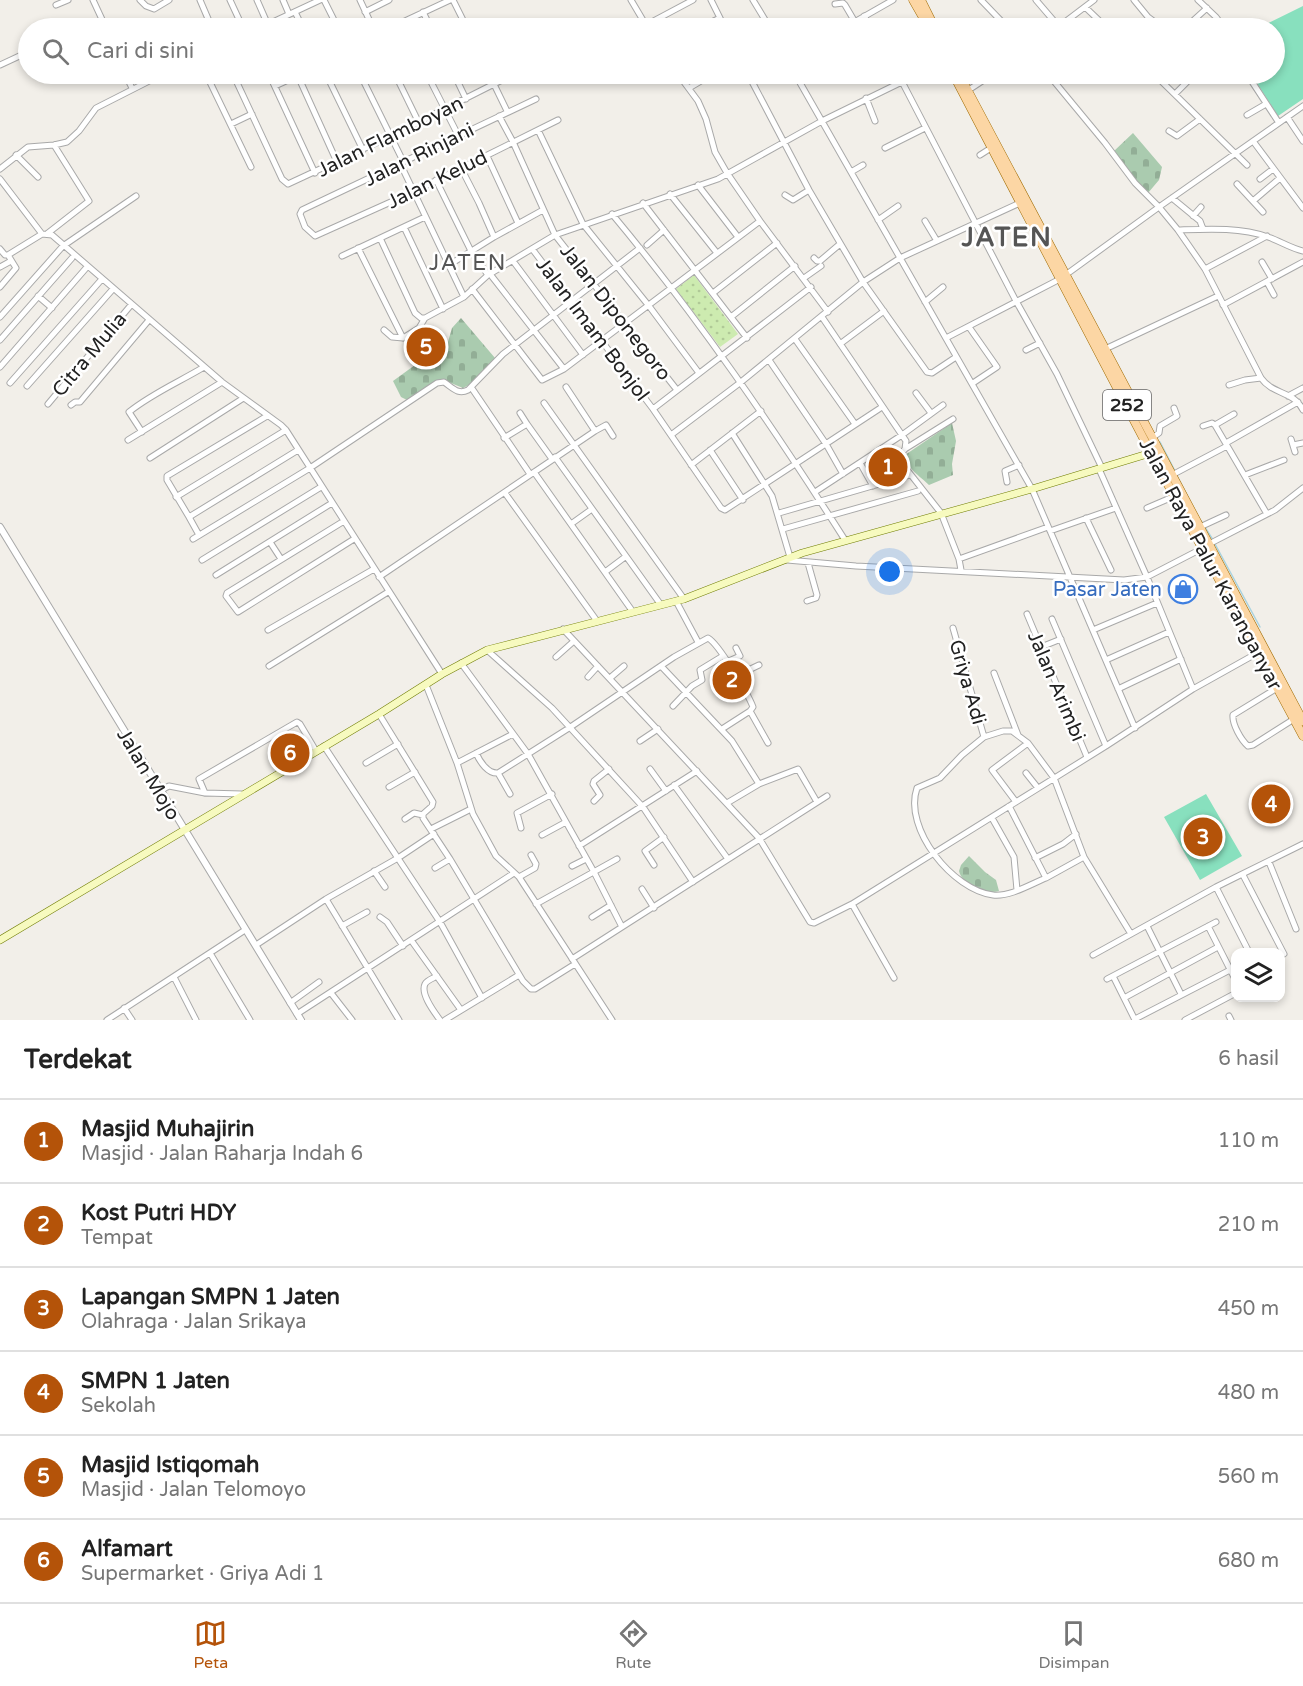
<!DOCTYPE html>
<html lang="id">
<meta charset="utf-8">
<style>
body{margin:0;font-family:"Varela Round",sans-serif;background:#f2f2f2;color:#222}
.controls{position:absolute;right:18px;bottom:18px;display:grid;overflow:hidden;border-radius:12px;box-shadow:0 3px 9px #0003}
.controls button{width:54px;height:54px;display:grid;place-items:center;padding:0;border:0;border-bottom:2px solid #e0e0e0;background:#fff;color:#222;font:30px sans-serif}
.you{position:absolute;left:890px;top:572px;width:21px;height:21px;margin:-15px;border:4px solid #fff;border-radius:50%;background:#1a73e8;box-shadow:0 0 0 9px #1a73e833}
.badge{display:grid;place-items:center;width:39px;height:39px;border-radius:50%;background:#b45309;color:#fff;font-size:20px;font-weight:700}
.pin{position:absolute;translate:-50% -50%;border:3px solid #fff;box-shadow:0 2px 6px #0006}
.list{margin:0;padding:0;list-style:none}
h2{display:flex;justify-content:space-between;align-items:center;height:78px;margin:0;padding:0 24px;font-size:26px}
h2 small{font-size:20px;font-weight:400;color:#767676}
.list li{display:grid;grid-template-columns:39px 1fr auto;gap:18px;align-items:center;box-sizing:border-box;height:84px;padding:0 24px;border-top:2px solid #e0e0e0}
.list b{display:block;font-size:22px;white-space:nowrap}
.list p{margin:0;font-size:20px;white-space:nowrap;color:#767676}
.list em{font-size:20px;font-style:normal;color:#767676}
.icon{flex:none;width:33px;height:33px;fill:none;stroke:currentColor;stroke-width:2;stroke-linecap:round;stroke-linejoin:round}
.map{position:relative;flex:none;width:1303px;height:1020px;overflow:hidden}
.search{position:absolute;background:#fff;box-shadow:0 3px 9px #0003;left:18px;right:18px;top:18px;height:66px;display:flex;align-items:center;gap:15px;box-sizing:border-box;padding:0 21px;border-radius:33px;color:#767676;font-size:22px}
.sheet{height:582px;background:#fff}
nav{display:flex;justify-content:space-around;align-items:center;box-sizing:border-box;height:84px;border-top:2px solid #e0e0e0;background:#fff;font-size:16px;color:#767676}
nav a{display:grid;justify-items:center;gap:3px}
nav .on{color:#b45309}
.map>svg:first-child{display:block}
</style>
<div class="map">
<svg width="1303" height="1020" viewBox="0 0 1303 1020">
<defs>
<pattern id="grass-dots" width="8" height="8" patternUnits="userSpaceOnUse" patternTransform="scale(1.5)"><rect width="8" height="8" fill="#cdebb0"/><path d="M2 2h.1M6 6h.1" fill="none" stroke="#b0c997" stroke-width="1.8" stroke-linecap="round"/></pattern>
<pattern id="cemetery-stones" width="16" height="16" patternUnits="userSpaceOnUse" patternTransform="scale(1.5)"><rect width="16" height="16" fill="#aacbaf"/><path d="M2 7V4a2 2 0 0 1 4 0v3zM10 15v-3a2 2 0 0 1 4 0v3z" fill="#92ae96"/></pattern>
</defs>
<rect width="100%" height="100%" fill="#f2efe9"/>
<path fill="url(#grass-dots)" d="M694 275 738 334 720 347 676 289Z"/>
<path fill="url(#cemetery-stones)" d="M1133 133 1162 167 1159 180 1148 193 1126 169 1114 151Z
M461 318 495 358 469 385 463 388 441 379 424 388 407 400 401 397 393 381 415 365 431 366 443 359 452 328Z
M952 423 956 441 952 464 953 475 929 485C919 475 908 470 905 455Z
M969 856 985 872 996 880 999 891C985 895 962 885 959 871L961 865Z"/>
<path fill="#88e0be" d="M1303 6V99L1278 116 1251 74H1274V28H1258Z
M1206 794 1242 856 1200 880 1164 817Z"/>
<g fill="none" stroke-linecap="round" stroke-linejoin="round">
<path stroke="#aad3df" stroke-width="1.5" d="M1160 442 1175 471
M1177 476 1194 509
M1201 521 1213 540
M1215 544 1260 627"/>
<g stroke="#a9a9a9" stroke-width="7">
<path id="minor" d="M93 0 106 28
M140 0 146 6 154 9 169 0
M200 0 212 28
M230 0 243 28
M257 0 268 25
M283 0 289 14
M324 0 338 28
M360 0 373 28
M453 0 467 28
M631 0 647 27
M711 0 725 28
M753 0 770 28
M981 0 1008 28
M1036 0 1060 28
M1134 0 1148 17 1163 28
M1198 0 1216 17 1224 28
M835 4 843 3 845 5 855 22
M56 5 68 0
M1085 7 1107 28
M295 12 303 28
M365 12 389 0
M423 12 431 28
M864 16 871 28
M646 25 693 0
M82 28 102 20
M260 28 320 0
M390 28 450 0
M699 28 720 18
M844 28 893 0
M1057 28 1094 0
M1185 28 1207 8
M0 65 28 52
M125 74 132 88
M206 74 251 167
M233 74 282 179 288 184 391 136 510 76
M269 74 315 173
M297 74 337 162
M326 74 363 150
M360 74 403 161
M395 74 419 123
M427 74 458 135
M454 74 466 99
M489 74 507 111
M678 74 698 101 706 119 715 152 727 173 760 221 828 312
M748 74 809 190 863 282 927 372 932 373 956 357
M795 74 1032 489 1135 728
M880 74H881
M898 74 1016 301 1057 374 1102 468
M1048 74 1105 143 1135 183 1159 207 1303 106
M1105 74 1111 80
M1154 74 1247 165
M1247 74 1279 123
M275 86 301 74
M689 88 711 75
M967 91 993 74
M1175 94 1188 81
M866 98 875 121
M536 99 302 210 300 214 305 227 315 236 413 192 558 120
M1247 115 1266 104
M499 116 513 142 555 235 677 390
M1287 117 1303 141
M231 124 252 114
M538 130 583 224 649 306 699 373
M1169 131 1177 136 1200 119
M1253 141 1303 208
M885 148 925 128
M16 155 38 177
M980 155 991 148
M487 156 518 223
M400 163 464 297
M461 168 479 203 494 237
M0 169 28 147 54 145 67 142 79 131 96 108 163 74
M851 172 863 165
M0 179 42 234
M1260 179 1273 169
M436 180 471 251 488 275
M1237 184 1263 212
M698 185 738 237
M670 194 717 253
M785 195 793 200 809 190
M1172 198 1200 221 1203 229
M1253 201 1280 178
M643 203 747 338
M612 214C698 317 773 427 845 540
M1193 216 1201 207
M878 220 898 206
M925 221 937 241
M404 227 443 309
M1178 230C1207 229 1240 227 1268 237 1280 241 1290 248 1303 251
M48 233 89 201 54 145
M380 238 415 313 421 318H425
M647 245 664 230
M358 248 403 338
M0 249 5 255H8L16 268 0 287
M533 250 653 409 721 508 725 510 882 407
M8 255 42 234 52 235 222 382 281 425 286 430 442 674
M342 256 425 217
M814 258 817 261H820L840 244
M513 261 583 355
M1262 262 1272 279
M449 265 494 237 543 210
M0 267 11 261
M1205 269 1261 378C1273 395 1294 391 1303 410
M490 274 564 369
M804 278 821 266
M1267 282 1274 295
M472 289 542 380 564 369 760 221
M713 293 777 243
M38 296 52 308
M925 302 943 287
M1223 305 1303 262
M0 317 63 246 136 196
M731 317 795 266
M822 317 906 441 905 449 899 456 900 461 941 513 959 559
M969 327 997 367 973 383
M384 330 392 337 403 338 419 328 425 318 464 297 488 275 555 235 718 179 822 121 918 74
M946 338 1060 279 1159 207 1178 230 1205 269 1267 236
M795 339 855 424
M0 340 72 258
M840 344 884 311
M1026 350 1040 343
M1103 350 1218 296
M769 360 826 444 843 474
M0 367 87 267
M10 383 102 279
M1229 385 1245 380 1261 378
M27 386 113 289
M471 387 530 474
M566 387 595 431
M916 393 931 413
M1288 396 1303 388
M544 403 684 599
M48 404 131 305
M71 405 75 402H80L149 320
M653 409 811 287
M527 424 552 459
M1215 425 1234 414
M1203 426 1212 423 1215 425 1267 514
M142 432 129 412C151 394 179 382 204 367
M732 433 772 496 790 557
M671 435 741 382 863 282 900 258 1022 202
M504 438 527 424 520 413
M1152 438 1159 433 1160 426 1177 416 1174 408
M1291 439 1295 452
M128 440 222 382
M1226 443 1298 402
M1293 445 1303 443
M905 449 953 419
M710 450 743 500
M555 457 661 605
M150 458 242 399
M860 463 873 486
M691 465 761 411
M1099 469 1147 577 1193 689
M534 472 633 612
M1172 475 1227 446
M1245 475 1284 460
M1007 482 1005 471 1019 465
M815 492 902 435 943 405
M505 493 597 621
M176 497 286 430
M1147 508 1175 496
M779 513 910 475
M189 517 167 480V476L267 416
M1086 518 1111 570
M344 521 227 593 226 596 238 612 354 539
M571 524 592 509
M1200 527 1226 515
M783 529 918 491
M1050 531 1116 508
M199 535 189 517 298 450
M193 539 310 468 437 383 444 382C453 388 458 395 468 390L503 354 640 248
M270 542 281 559
M1209 544 1275 510 1303 488
M202 560 321 487
M787 560 856 566 1124 580 1147 577 1203 548
M961 570 959 559 1048 527
M605 572 625 557
M216 575 332 503
M379 577 595 431 606 425 613 436
M676 601 698 642
M807 601 816 598 817 595 808 563
M1027 614 1087 757
M1052 619 1106 746
M953 628 984 737
M563 629 759 838 810 922 814 923 852 904 1106 746 1193 689 1261 651
M268 630 374 569
M1093 630 1157 603
M1041 647 1061 639
M487 650 552 708 643 807 693 882
M556 657 574 641
M1106 660 1169 632
M727 662 740 656 736 648
M461 663 528 754 594 872 622 927 572 959
M269 666 388 592
M661 666 732 741 759 784
M994 673 1018 735
M736 676 759 665
M588 677 598 666
M610 678 624 666
M426 685 457 763 473 814 484 834 496 856 519 877 612 1020
M1277 688 1233 715C1232 724 1241 740 1248 746L1253 745 1294 719
M1118 689 1181 659
M673 706 692 686 702 680 700 670 723 656
M750 711 768 743
M379 714 433 802 432 806 423 814V818L450 859 523 981 531 989H535L575 964
M640 741 658 729
M324 746 440 922 482 998
M476 753C480 762 488 774 498 773L569 728 674 657 708 638C719 644 748 694 753 707L750 711 722 729
M366 763 398 744
M457 763 513 734
M650 769 666 791
M498 773 510 794
M1026 773 1038 788
M674 785 728 859
M389 787 415 772
M159 791 169 786 205 793 242 794
M205 793 199 779 297 722 300 724 316 751
M594 801 600 795 593 784 594 781 609 769
M1016 802 992 770 1028 743
M727 803 759 784 798 769 817 802
M1009 806 1046 878C1031 884 1010 897 993 895 953 890 903 829 917 788L940 778 962 755 984 737 1003 731H1012L1028 743 1054 778 1084 857
M992 818 1014 857 1017 890
M405 819 414 813 423 815
M521 828 517 813 552 794
M431 829 471 809
M542 835 566 822
M579 846 697 771
M1035 858 1063 844 1076 834
M1269 862 1296 929
M654 865 645 851 664 837
M572 866 586 859
M435 868 450 859
M374 871 385 887
M1243 875 1284 954
M519 877 535 868 536 864 531 855
M1046 878 1084 857 1131 934
M1216 887 1249 952
M642 889 654 908
M326 899 399 1020
M536 904 617 859
M852 904 894 978
M380 917 387 922 403 946
M592 917 611 905
M342 926 367 912
M1147 926 1181 994
M1208 926 1236 981
M622 927 827 796
M411 940 461 1010
M256 945 326 899 398 858 434 834
M210 953 250 1020
M1093 955 1216 887 1303 844
M437 976C434 978 427 980 425 984 420 994 435 1013 440 1020
M1113 976 1135 1020
M174 977 196 1020
M1107 979 1216 922
M331 993 352 1020
M1124 998 1218 947
M290 1003 319 982
M124 1008 132 1020
M297 1014 514 873
M1229 1016 1231 1020
M1135 1019 1230 970
M107 1020 245 930
M445 1020 519 975
M1185 1020 1236 993"/>
</g>
<g stroke="#a9a9a9" stroke-width="8">
<path id="tertiary" d="M0 527 301 1020"/>
</g>
<g stroke="#707d05" stroke-width="8">
<path id="secondary" d="M0 940 379 714 442 674 487 650 684 599 802 553 1032 489 1154 452"/>
</g>
<g stroke="#a06b00" stroke-width="9">
<path id="primary" d="M913 0 929 28
M921 0 935 28
M953 74 1151 453 1303 736
M959 74 1303 721"/>
</g>
<use href="#minor" stroke="#fff" stroke-width="5"/>
<use href="#tertiary" stroke="#fff" stroke-width="6"/>
<use href="#secondary" stroke="#f7fabf" stroke-width="7"/>
<use href="#primary" stroke="#fcd6a4" stroke-width="8"/>
</g>
<defs>
<g id="shop-ring" transform="scale(1.5)"><circle r="9.5" fill="#fff" stroke="#3f7fe0" stroke-width="1.5"/><path d="M-5-2.5h2.3a2.7 3.5 0 0 1 5.4 0H5L5.5 6h-11ZM-1.5-2.5h3a1.5 2.3 0 0 0-3 0Z" fill="#3f7fe0"/></g>
</defs>
<g fill-rule="evenodd">
<use href="#shop-ring" x="1183" y="589"/>
</g>
<g text-anchor="middle" stroke-width="5" stroke-linejoin="round" paint-order="stroke">
<rect fill="#fff" stroke="#646464" stroke-width="1.5" x="1103" y="390" width="48" height="30" rx="4.5"/>
<g font-size="18" font-weight="bold" fill="#222">
<text x="1127" y="411">252</text>
</g>
<g font-size="20" fill="#222" stroke="#fff">
<text transform="translate(390 136) rotate(-26)" y="7">Jalan Flamboyan</text>
<text transform="translate(419 154) rotate(-26)" y="7">Jalan Rinjani</text>
<text transform="translate(437 179) rotate(-26)" y="7">Jalan Kelud</text>
<text transform="translate(616 312) rotate(52)" y="7">Jalan Diponegoro</text>
<text transform="translate(593 329) rotate(53)" y="7">Jalan Imam Bonjol</text>
<text transform="translate(89 354) rotate(-50)" y="7">Citra Mulia</text>
<text transform="translate(1211 564) rotate(62)" y="7">Jalan Raya Palur Karanganyar</text>
<text transform="translate(968 682) rotate(74)" y="7">Griya Adi</text>
<text transform="translate(1057 686) rotate(67)" y="7">Jalan Arimbi</text>
<text transform="translate(149 774) rotate(59)" y="7">Jalan Mojo</text>
</g>
<g font-size="20" fill="#366cbe" stroke="#fff" text-anchor="end">
<text x="1162" y="596">Pasar Jaten</text>
</g>
<g font-size="22" letter-spacing="1.5" fill="#555" stroke="#fff">
<text x="468" y="270">JATEN</text>
</g>
<g font-size="26" font-weight="bold" letter-spacing="1.5" fill="#555" stroke="#fff">
<text x="1007" y="246">JATEN</text>
</g>
</g>
</svg>
<div class="controls">
<button><svg class="icon" aria-label="layers" viewBox="0 0 24 24"><path d="M12 4l9 5-9 5-9-5zM3 14l9 5 9-5"/></svg></button>
</div>
<div class="you"></div>
<div class="pin badge" style="left:888px;top:467px">1</div>
<div class="pin badge" style="left:732px;top:680px">2</div>
<div class="pin badge" style="left:1203px;top:837px">3</div>
<div class="pin badge" style="left:1271px;top:804px">4</div>
<div class="pin badge" style="left:426px;top:347px">5</div>
<div class="pin badge" style="left:290px;top:753px">6</div>
<div class="search"><svg class="icon" aria-label="search" viewBox="0 0 24 24"><circle cx="10" cy="10" r="6"/><path d="M15 15l6 6"/></svg>Cari di sini</div>
</div>
<section class="sheet">
<h2>Terdekat<small>6 hasil</small></h2>
<ul class="list">
<li><span class="badge">1</span><div><b>Masjid Muhajirin</b><p>Masjid · Jalan Raharja Indah 6</p></div><em>110 m</em></li>
<li><span class="badge">2</span><div><b>Kost Putri HDY</b><p>Tempat</p></div><em>210 m</em></li>
<li><span class="badge">3</span><div><b>Lapangan SMPN 1 Jaten</b><p>Olahraga · Jalan Srikaya</p></div><em>450 m</em></li>
<li><span class="badge">4</span><div><b>SMPN 1 Jaten</b><p>Sekolah</p></div><em>480 m</em></li>
<li><span class="badge">5</span><div><b>Masjid Istiqomah</b><p>Masjid · Jalan Telomoyo</p></div><em>560 m</em></li>
<li><span class="badge">6</span><div><b>Alfamart</b><p>Supermarket · Griya Adi 1</p></div><em>680 m</em></li>
</ul>
</section>
<nav>
<a class="on"><svg class="icon" aria-label="map" viewBox="0 0 24 24"><path d="M3 6l6-2 6 2 6-2v14l-6 2-6-2-6 2zM9 4v14M15 6v14"/></svg>Peta</a>
<a><svg class="icon" aria-label="directions" viewBox="0 0 24 24"><path d="M12 3l9 9-9 9-9-9zM9 14v-3h6M13 9l2 2-2 2"/></svg>Rute</a>
<a><svg class="icon" aria-label="saved" viewBox="0 0 24 24"><path d="M7 4h10v16l-5-4-5 4z"/></svg>Disimpan</a>
</nav>
